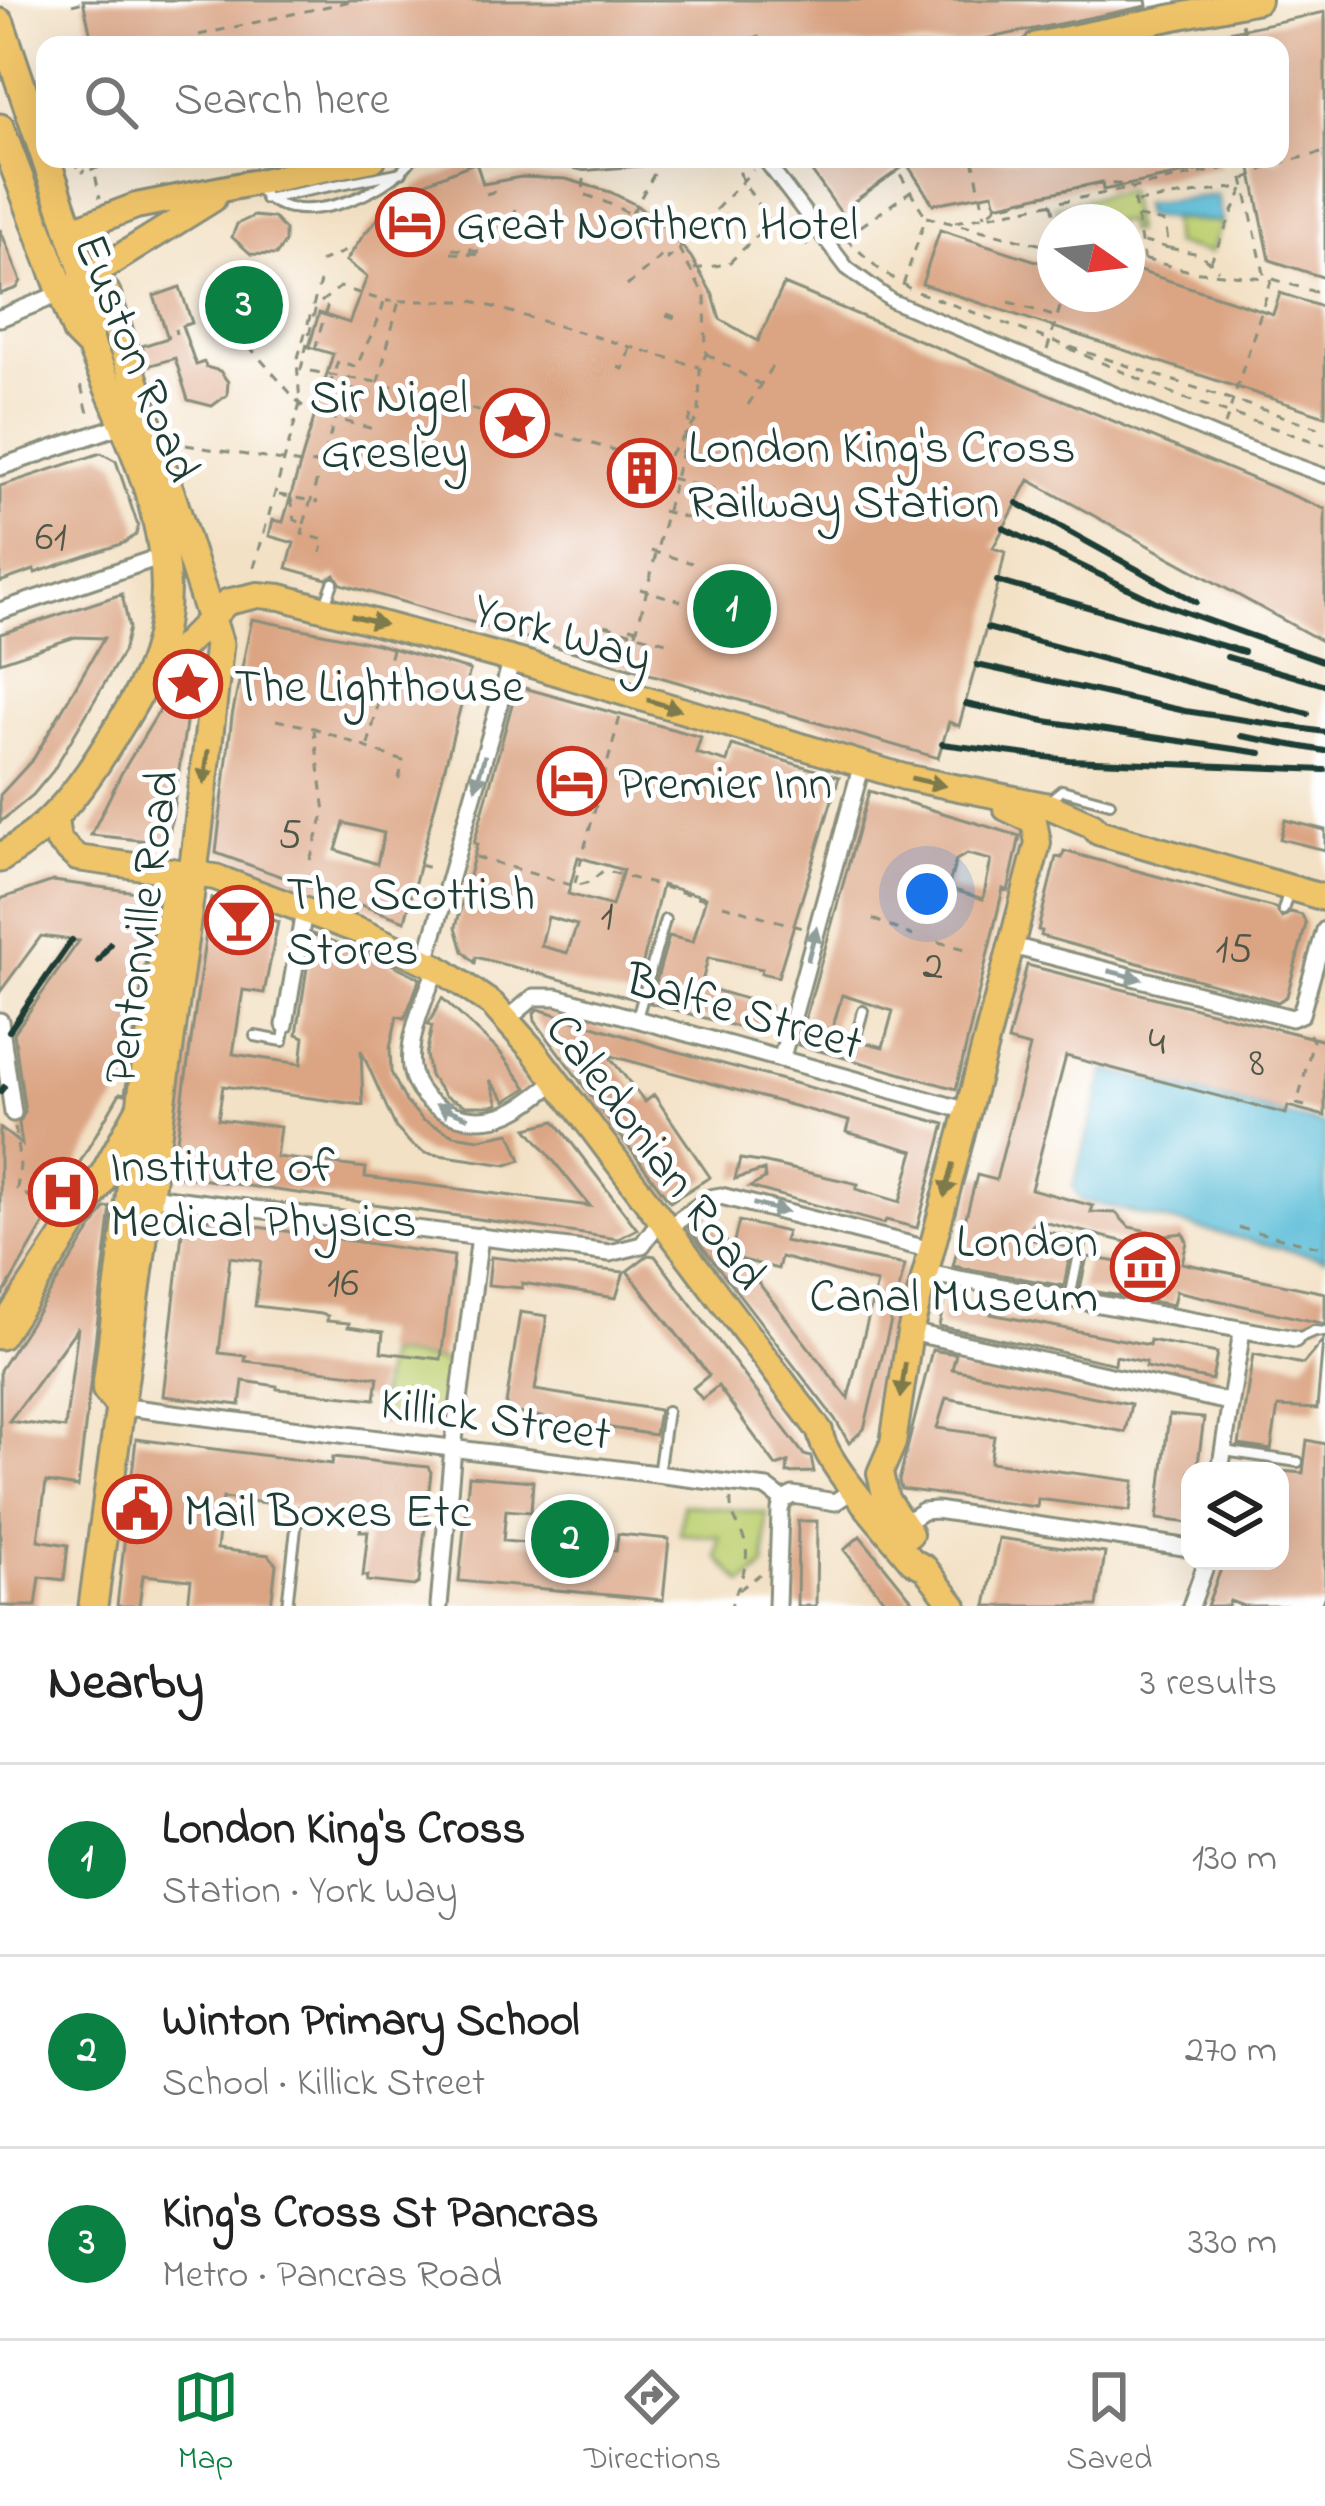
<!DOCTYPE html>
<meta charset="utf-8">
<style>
body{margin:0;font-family:"Indie Flower",sans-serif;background:#f6f6f6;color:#222}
.controls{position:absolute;right:36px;bottom:36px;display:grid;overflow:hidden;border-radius:24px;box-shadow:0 12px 48px #0002}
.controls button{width:108px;height:108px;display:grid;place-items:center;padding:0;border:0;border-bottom:3px solid #e0e0e0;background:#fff;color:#222;font:60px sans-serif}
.compass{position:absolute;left:1037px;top:204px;width:108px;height:108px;border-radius:50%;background:#fff;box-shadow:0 12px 48px #0002;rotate:104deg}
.you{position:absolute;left:927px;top:894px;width:42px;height:42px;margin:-30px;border:9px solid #fff;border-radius:50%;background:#1a73e8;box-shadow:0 0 0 18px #1a73e833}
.badge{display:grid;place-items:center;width:78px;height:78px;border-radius:50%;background:#0b8043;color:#fff;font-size:39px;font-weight:700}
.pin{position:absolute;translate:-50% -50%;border:6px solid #fff;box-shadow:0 3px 12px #0006}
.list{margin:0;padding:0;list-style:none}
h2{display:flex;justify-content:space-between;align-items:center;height:156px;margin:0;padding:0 48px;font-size:51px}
h2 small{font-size:39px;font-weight:400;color:#767676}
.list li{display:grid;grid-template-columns:78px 1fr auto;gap:36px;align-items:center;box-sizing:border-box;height:192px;padding:0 48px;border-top:3px solid #e0e0e0}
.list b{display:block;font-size:45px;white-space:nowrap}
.list p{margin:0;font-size:39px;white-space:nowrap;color:#767676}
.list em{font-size:39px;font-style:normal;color:#767676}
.icon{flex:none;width:66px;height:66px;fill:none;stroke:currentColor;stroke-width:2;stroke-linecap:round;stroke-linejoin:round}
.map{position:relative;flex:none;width:1325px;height:1606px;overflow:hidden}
.search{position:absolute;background:#fff;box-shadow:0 12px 48px #0002;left:36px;right:36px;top:36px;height:132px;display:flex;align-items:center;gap:30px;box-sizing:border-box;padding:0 42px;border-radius:24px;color:#767676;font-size:45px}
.sheet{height:732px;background:#fff}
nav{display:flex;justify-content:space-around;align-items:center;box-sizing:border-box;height:168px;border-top:3px solid #e0e0e0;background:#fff;font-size:33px;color:#767676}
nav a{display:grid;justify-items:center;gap:6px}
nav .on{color:#0b8043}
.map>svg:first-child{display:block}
</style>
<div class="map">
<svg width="1325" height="1606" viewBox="0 0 1325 1606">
<rect width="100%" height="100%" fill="#fff"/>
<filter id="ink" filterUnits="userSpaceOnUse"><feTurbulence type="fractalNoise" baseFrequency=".00833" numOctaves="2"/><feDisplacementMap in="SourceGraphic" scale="24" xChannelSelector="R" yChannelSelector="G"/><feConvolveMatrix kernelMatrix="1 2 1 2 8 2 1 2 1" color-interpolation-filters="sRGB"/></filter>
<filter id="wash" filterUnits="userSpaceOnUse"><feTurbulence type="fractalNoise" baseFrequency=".004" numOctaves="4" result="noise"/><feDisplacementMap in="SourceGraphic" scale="48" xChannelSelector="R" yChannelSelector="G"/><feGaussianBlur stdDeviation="2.7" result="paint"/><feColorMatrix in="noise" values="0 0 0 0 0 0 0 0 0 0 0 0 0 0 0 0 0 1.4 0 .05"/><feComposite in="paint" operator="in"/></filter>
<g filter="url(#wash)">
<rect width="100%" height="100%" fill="#f3e1c5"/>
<path fill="#bfd174" stroke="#6f8754" stroke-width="3" d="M1127 190 1134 232 1127 231V222H1059L1055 206Z
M1171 219 1222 222 1210 253 1173 244Z
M386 1354 448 1362 438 1424 434 1427 376 1421Z
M683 1504 766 1513 765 1566 743 1584 717 1558 719 1537 680 1534Z"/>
<path fill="#59bcd7" stroke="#3c7c86" stroke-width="3" d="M1217 195 1222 222 1144 216 1142 204Z
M1106 1070 1325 1125V1259L1081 1200 1073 1187Z"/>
<g id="blocks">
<path fill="#dba584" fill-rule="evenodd" d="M83 0H1146L1147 6 955 45H760L758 37 709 45H93Z
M1325 12V278L1270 260 1249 159H1280V45H1199V38Z
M803 159H1219L1220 166 1103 190 1102 182 996 205 993 193 933 204 907 164 849 205 846 220Z
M476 162 483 184 521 177 566 179 610 192 636 205 668 230 691 257 713 295 720 319 758 341 784 284 1325 509V643L1029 480 993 548 1005 552 998 585 959 726 949 722 938 758 341 584 335 575 326 579 287 568 294 543 269 536 273 520 283 522 333 354 309 347 319 313 349 323 367 277 346 261 365 233 385 211 417 186Z
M254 216 274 218 285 230V242L276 255 251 254 232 237 237 224Z
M0 229 21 281 17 288 0 294Z
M940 230 1055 267V294H1127V267L1273 314 1280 293 1325 308V416L922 284Z
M180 287 192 323 182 326 196 365 204 362 206 367 220 371 228 382 227 395 212 406 188 400 175 358 148 366 142 346 168 338 154 296Z
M101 453 116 461 138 526 136 535 124 543 35 573 34 570 0 582V486Z
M122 594 129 628 123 652 53 771 33 795 0 822V795L34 758 104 638 75 637 0 662V634Z
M252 619 377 644 470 670 405 921 216 853 232 716ZM344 823 384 833 377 864 336 850Z
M188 669 192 683 168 843 91 835 121 774 179 678Z
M517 686 701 737 696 753 727 762 732 745 839 777 778 977 761 973 762 969 708 958 701 986 770 1006 763 1034 650 1003 669 936 693 942 706 897 662 885 634 999 476 957 475 963 463 951 456 927 477 844 474 843ZM578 857 623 870 612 906 568 894ZM548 917 577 925 567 953 541 946Z
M869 791 1020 836 1008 891 1003 889 956 1089 798 1045ZM967 854 991 860 983 899 948 888 956 860ZM842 995 893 1011 883 1047 863 1042 854 1048 847 1038 831 1033Z
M1285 820 1325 830V850L1280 839Z
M1064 851 1275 908 1282 918 1291 912 1302 915 1306 924 1287 996 1278 1002 1041 936 1042 931 1038 930 1056 857 1062 858Z
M53 881 144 893 155 899 125 1094 120 1093 0 1300V1128L22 1145 19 1123 25 1112 14 1033 79 941 41 936 0 992V899Z
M211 898 278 922 264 993 243 990 233 1054 301 1064 304 1037 297 1034 312 934 379 958 420 978 405 1018 397 1016 390 1048 391 1072 406 1102 423 1120 454 1135 479 1139 510 1133 521 1160 507 1165 425 1153 411 1144 396 1128 361 1050 363 1105 223 1086 218 1119 280 1127 276 1157 366 1168 365 1177 590 1206 527 1128 555 1121 637 1229 618 1239 172 1175Z
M1027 965 1325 1041V1116L1288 1106 1286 1114 1066 1056 1031 1189 1093 1206 1091 1212 1116 1213 1129 1227 1166 1235 1183 1233 1187 1242 1182 1263 1325 1293V1324L1176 1291 1173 1305 1080 1289 1087 1257 1143 1266 1147 1247 1035 1220 1027 1232 1029 1248 1070 1255 1064 1286 953 1266 977 1175 996 1180 1030 1047 1008 1041Z
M442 998 499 1051 527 1088 506 1101 490 1080 498 1104 492 1106H466L445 1096 430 1076 426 1055 432 1026 428 1025Z
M538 1009 661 1047 945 1124 917 1228 886 1220 884 1224 750 1187 765 1179 764 1170 735 1179 740 1159 766 1163 858 1184 856 1189 900 1202 914 1151 846 1132 849 1121 608 1055 645 1102 654 1095 710 1177 670 1202 535 1021 534 1013Z
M111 1207 78 1487 46 1482 38 1540 68 1545 64 1580 40 1577 36 1606H0V1370L105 1208ZM78 1327 65 1428 9 1421 22 1404Z
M184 1216 454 1256 441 1359 381 1352 383 1332 348 1327 349 1323 327 1321 328 1316 321 1314 255 1306 261 1261 230 1257 219 1353 246 1356 245 1361 378 1377 375 1399 277 1389V1386L243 1381 240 1405 163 1396Z
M706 1216 732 1249 739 1221 787 1232 784 1241 905 1265 864 1429 849 1443 835 1419 688 1228ZM781 1257 877 1283 848 1398 740 1259 778 1269Z
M648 1255 655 1256 804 1455 811 1457 814 1472 787 1473 788 1462 776 1466 718 1386 702 1399 693 1388 709 1375 627 1271Z
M491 1257 605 1270 624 1272 616 1298 522 1283V1288L488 1285Z
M945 1299 992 1308 991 1314 1149 1345 1150 1340 1217 1353 1212 1380 1145 1367 1146 1362 1116 1356 1115 1364 939 1326Z
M520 1312 547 1316 535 1390 659 1410 655 1435 505 1411Z
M1323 1340 1317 1409 1278 1407 1271 1450 1239 1445 1253 1354 1303 1364Z
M932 1350 956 1354 952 1369 1131 1404 1125 1432 946 1398 937 1428 994 1436 990 1462 1134 1481 1130 1511 1038 1499 1037 1507 901 1489 899 1481Z
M1169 1415 1204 1418 1197 1471H1190V1523L1157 1519Z
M136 1439 332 1464 333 1457 428 1467 431 1472 419 1583 414 1586 367 1581 368 1576H363L368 1531H360L362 1521 325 1517 326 1510 223 1498 217 1549 269 1555 276 1564 271 1606H188L191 1580 143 1575 139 1606H117Z
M1307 1440 1325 1444V1595L1321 1606H1243L1230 1601 1228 1606H1207L1224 1561H1280V1471L1303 1473Z
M469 1476 533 1481 531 1512 506 1510 503 1541 616 1551 618 1534 669 1539 663 1600 459 1581Z
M798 1521H817L816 1606H797Z
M860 1536 887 1569 917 1606H889L844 1550Z
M999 1538 1105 1553 1097 1606H986Z"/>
</g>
</g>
<g filter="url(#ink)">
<use href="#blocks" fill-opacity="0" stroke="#898f7c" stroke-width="3"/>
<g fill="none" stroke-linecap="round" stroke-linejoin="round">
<g stroke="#898f7c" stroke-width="14">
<path id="service" d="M558 159 584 165 658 159
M258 188C288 234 386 196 412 159
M265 199 402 172
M324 607 333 583
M1051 799 1062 790 1110 803
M1283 910 1289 890
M637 1018 665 920
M255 1036 283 1041 285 1027
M855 1040 863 1011
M1035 1235 1081 1244 1070 1298
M1296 1339 1314 1331 1325 1332
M1224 1451 1298 1462
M658 1475 667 1411
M287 1606 297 1520"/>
</g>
<g stroke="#898f7c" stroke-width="18">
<path id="pedestrian" d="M764 159 847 268 892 301 1221 438 1325 476"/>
</g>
<g stroke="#898f7c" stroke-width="21">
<path id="minor" d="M0 318 62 293
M0 467 122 425
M0 611 165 555
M1012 946 1292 1018 1301 1014 1325 930
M426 962 512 659
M437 967C426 996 407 1036 411 1068 418 1112 472 1129 509 1113 526 1106 542 1092 556 1081
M508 1019 534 997H557L968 1111
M0 1021 13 1113
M285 1025 304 911
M782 1057 862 764
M150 1196 610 1253 642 1245 659 1222
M665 1230 710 1198 721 1196 931 1250
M925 1273 1295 1339
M910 1332 1229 1402
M118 1406 767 1488 783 1500 793 1495 835 1502 854 1489
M1220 1471 1242 1330
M903 1524 923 1511 936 1510 1190 1548
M439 1606 453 1448 480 1236
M777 1606 780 1510 783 1500
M1191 1606 1207 1561"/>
</g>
<g stroke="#898f7c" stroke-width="30">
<path id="primary" d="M1037 45 1258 0
M70 231 136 206 373 159
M86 278C82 303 92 321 91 346
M75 285 213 199
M145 685 227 602 258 595 281 597 528 664 904 777 1049 806 1092 825 1098 832 1325 898
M55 819 58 840 77 858 215 877 364 933 437 967 493 1005 533 1050 820 1431C822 1461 890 1533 912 1561L925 1568 954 1606
M118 1406 105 1390 145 1063 172 896 162 870
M910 1534 886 1499 880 1473 893 1443 910 1332 1038 843 1034 821 1006 808"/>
</g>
<g stroke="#898f7c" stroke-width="33">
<path id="trunk" d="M0 23 45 156
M0 128 77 332 91 346C130 442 190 551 155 656 145 686 128 712 112 738 81 789 52 828 0 858
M46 159 86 278 106 293 219 644 197 841 93 1606
M0 1335 99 1184 155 1082"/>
</g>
<path stroke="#898f7c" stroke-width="3" stroke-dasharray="9 9" stroke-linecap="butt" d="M72 5 91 0
M1242 23 1247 45
M199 35 355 0
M75 159 78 173 85 171
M82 159 85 171 110 165
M92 159 100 198
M469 159 470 161
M891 159 924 214
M973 159 985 216
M466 163 467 165
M584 179 583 194C620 206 649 223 679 249L753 170
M1245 179 1272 165 1325 152
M486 194 500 190
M1137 202 1240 187
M1052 204 1056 222
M515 209 519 238
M990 212 996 207C1027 200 1104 175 1131 187
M632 213 654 174
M1138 217 1165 222 1169 248 1144 242
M955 222 1132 188
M770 223 808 245
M846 237 912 190
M846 239 880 270 912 290 1061 344 1325 430
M1169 248 1200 254 1218 270
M452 249 484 252
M451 253 484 255
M1127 255 1190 271 1265 278 1240 165 1132 188 1144 260
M320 262 348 250 352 253
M1210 263 1243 189
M694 269 728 264 770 223 742 180 736 159
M1273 279 1325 295
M903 285 926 217 1055 248
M627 286 665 253 668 259 679 249 705 297 706 354 700 367 699 417 662 464 667 471
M399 301H473L699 367
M1009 302 1053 316
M667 314 678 318
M666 316 678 320
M225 319 300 404 316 414 374 429
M175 329 176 334
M1068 348 1183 398 1325 445
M315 349 329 300
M1047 350 1064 294
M707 354 761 385
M618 367 623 369 630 348
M349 378 378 382 662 464
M378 382 399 301H386
M81 386 89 417
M346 387 383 397
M748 405 774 363
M1225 425 1272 278
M186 445 301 464 329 463
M671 478 714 490
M279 495 318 502
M291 498 295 520 304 524 302 534 324 540 321 553
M662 511 706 523
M304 524 347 378 301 369 316 306 340 287 384 301C379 326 365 343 357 367L338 361 320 415
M651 551 692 563
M254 568 300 404 297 361 320 282
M640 589 681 601
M605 625 666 642
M630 627 637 629
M276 720 314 728 403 761 397 788
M368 745 392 649
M476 857 574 886 590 882 604 870 705 899
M310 860 325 812 314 730
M419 865 434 869
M575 883 621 713
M723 905 802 928
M873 919 913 936
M938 942 965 949
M1305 1106 1297 1104 1313 1041 1309 1033
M15 1127 20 1166 17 1189 36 1201
M1239 1228 1325 1248
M731 1499C729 1516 743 1529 746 1547 749 1567 737 1587 731 1606
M739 1590 760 1574"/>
<use href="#service" stroke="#fff" stroke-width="8"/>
<use href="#pedestrian" stroke="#fff" stroke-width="12"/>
<use href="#minor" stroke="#fff" stroke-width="15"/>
<use href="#primary" stroke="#f0c469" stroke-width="24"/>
<use href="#trunk" stroke="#f0c469" stroke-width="27"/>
<path stroke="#1f3d34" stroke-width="6" d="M1017 503 1196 602
M1003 528 1154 601 1325 662
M997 581 1244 652
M987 628 1308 714
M1227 657 1325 685
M977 665 1185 711 1325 732
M966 704 1045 721 1261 753
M1241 736 1325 751
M942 744 1069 760 1325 770
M98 961 110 944
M9 1031 72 940
M0 1092 4 1087"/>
<path stroke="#898f7c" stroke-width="3" stroke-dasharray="9 9" stroke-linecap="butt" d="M469 256 472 245
M636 633 692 411"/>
</g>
<defs><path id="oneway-solid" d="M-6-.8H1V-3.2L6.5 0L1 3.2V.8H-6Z" transform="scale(3)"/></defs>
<g fill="#7d7a4c">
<use href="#oneway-solid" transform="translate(368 620) rotate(15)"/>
<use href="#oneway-solid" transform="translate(664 705) rotate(17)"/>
<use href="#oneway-solid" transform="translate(206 767) rotate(97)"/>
<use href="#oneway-solid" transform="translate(928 782) rotate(13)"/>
<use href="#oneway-solid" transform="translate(949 1180) rotate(105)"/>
<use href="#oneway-solid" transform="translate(903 1380) rotate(98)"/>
</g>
<g fill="#8f9e9a">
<use href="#oneway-solid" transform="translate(480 772) rotate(106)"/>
<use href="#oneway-solid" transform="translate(812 944) rotate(-75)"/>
<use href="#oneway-solid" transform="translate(1125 975) rotate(14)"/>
<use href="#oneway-solid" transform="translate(452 1111) rotate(-158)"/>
<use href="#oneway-solid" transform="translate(770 1208) rotate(14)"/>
</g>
</g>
<defs>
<g id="hotel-ring" transform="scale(3.45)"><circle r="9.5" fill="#fff" stroke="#c8321e" stroke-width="1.5"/><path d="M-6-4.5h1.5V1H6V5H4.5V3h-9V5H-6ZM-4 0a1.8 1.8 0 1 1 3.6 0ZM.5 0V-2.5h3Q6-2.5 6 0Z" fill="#c8321e"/></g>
<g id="sight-ring" transform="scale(3.45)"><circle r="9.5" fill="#fff" stroke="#c8321e" stroke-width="1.5"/><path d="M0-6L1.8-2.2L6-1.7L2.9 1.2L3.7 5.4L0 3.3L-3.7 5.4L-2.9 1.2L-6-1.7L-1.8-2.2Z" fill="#c8321e"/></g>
<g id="building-ring" transform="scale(3.45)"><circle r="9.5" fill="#fff" stroke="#c8321e" stroke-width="1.5"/><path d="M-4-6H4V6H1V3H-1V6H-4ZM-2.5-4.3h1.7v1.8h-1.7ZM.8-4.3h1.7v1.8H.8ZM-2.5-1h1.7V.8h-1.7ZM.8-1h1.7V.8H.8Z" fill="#c8321e"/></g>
<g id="bar-ring" transform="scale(3.45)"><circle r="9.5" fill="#fff" stroke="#c8321e" stroke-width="1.5"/><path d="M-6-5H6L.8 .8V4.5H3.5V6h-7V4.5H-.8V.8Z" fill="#c8321e"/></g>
<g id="hospital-ring" transform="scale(3.45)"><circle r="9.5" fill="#fff" stroke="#c8321e" stroke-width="1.5"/><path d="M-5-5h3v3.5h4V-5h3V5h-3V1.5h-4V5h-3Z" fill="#c8321e"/></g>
<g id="museum-ring" transform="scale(3.45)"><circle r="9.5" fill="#fff" stroke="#c8321e" stroke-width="1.5"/><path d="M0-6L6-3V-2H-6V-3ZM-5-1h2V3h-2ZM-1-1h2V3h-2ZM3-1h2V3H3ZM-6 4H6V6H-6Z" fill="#c8321e"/></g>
<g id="civic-ring" transform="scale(3.45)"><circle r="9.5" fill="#fff" stroke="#c8321e" stroke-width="1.5"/><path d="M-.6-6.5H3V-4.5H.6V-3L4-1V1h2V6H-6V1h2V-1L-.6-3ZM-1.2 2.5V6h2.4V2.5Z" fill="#c8321e"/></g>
</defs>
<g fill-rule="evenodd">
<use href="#hotel-ring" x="410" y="222"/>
<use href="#sight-ring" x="515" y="423"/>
<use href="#building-ring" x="642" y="473"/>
<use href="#sight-ring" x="188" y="684"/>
<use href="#hotel-ring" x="572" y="781"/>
<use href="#bar-ring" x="239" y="920"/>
<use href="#hospital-ring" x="63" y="1192"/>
<use href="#museum-ring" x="1145" y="1267"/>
<use href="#civic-ring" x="137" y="1509"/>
</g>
<g text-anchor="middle" stroke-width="10" stroke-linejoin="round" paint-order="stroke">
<g font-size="42" fill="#4e5748">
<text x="51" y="549">61</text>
<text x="290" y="847">5</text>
<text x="607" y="928">1</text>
<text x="1234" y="961">15</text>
<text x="933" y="978">2</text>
<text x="1157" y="1054">4</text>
<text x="1257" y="1075">8</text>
<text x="343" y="1295">16</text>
</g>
<g font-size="48" fill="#1f3d34" stroke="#fff" text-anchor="start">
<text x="456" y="239">Great Northern Hotel</text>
<text x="468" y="412" text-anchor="end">Sir Nigel<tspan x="468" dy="55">Gresley</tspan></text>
<text x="688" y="462">London King's Cross<tspan x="688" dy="55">Railway Station</tspan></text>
<text x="234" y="701">The Lighthouse</text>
<text x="618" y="798">Premier Inn</text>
<text x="286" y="909">The Scottish<tspan x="286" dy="55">Stores</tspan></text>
<text x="110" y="1181">Institute of<tspan x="110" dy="55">Medical Physics</tspan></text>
<text x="1098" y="1256" text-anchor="end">London<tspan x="1098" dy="55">Canal Museum</tspan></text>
<text x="184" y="1526">Mail Boxes Etc</text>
</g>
<g font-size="48" fill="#1f3d34" stroke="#fff">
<text transform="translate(139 357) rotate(68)" y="17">Euston Road</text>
<text transform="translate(563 631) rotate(16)" y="17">York Way</text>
<text transform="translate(139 927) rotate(-82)" y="17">Pentonville Road</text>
<text transform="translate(745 1009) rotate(16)" y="17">Balfe Street</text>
<text transform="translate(658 1150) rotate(53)" y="17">Caledonian Road</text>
<text transform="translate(496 1416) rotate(8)" y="17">Killick Street</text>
</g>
</g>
</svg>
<div class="controls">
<button><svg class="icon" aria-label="layers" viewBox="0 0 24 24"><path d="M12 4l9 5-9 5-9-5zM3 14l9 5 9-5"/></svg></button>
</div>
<svg class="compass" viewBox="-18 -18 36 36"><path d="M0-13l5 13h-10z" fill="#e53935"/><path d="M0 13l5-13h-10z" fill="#767676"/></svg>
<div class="you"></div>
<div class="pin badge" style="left:732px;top:609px">1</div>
<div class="pin badge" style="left:570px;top:1539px">2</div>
<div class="pin badge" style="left:244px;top:305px">3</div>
<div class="search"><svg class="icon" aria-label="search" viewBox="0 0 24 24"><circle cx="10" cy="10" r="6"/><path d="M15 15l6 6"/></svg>Search here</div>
</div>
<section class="sheet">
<h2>Nearby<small>3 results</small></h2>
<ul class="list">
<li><span class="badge">1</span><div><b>London King's Cross</b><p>Station · York Way</p></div><em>130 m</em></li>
<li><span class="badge">2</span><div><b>Winton Primary School</b><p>School · Killick Street</p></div><em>270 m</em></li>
<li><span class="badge">3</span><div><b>King's Cross St Pancras</b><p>Metro · Pancras Road</p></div><em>330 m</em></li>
</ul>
</section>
<nav>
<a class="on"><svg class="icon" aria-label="map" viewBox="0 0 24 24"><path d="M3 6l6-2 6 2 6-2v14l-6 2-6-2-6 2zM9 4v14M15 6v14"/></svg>Map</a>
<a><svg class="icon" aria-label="directions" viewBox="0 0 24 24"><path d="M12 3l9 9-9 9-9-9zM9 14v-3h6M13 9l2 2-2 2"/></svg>Directions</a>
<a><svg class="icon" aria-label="saved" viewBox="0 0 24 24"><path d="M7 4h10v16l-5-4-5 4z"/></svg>Saved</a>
</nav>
